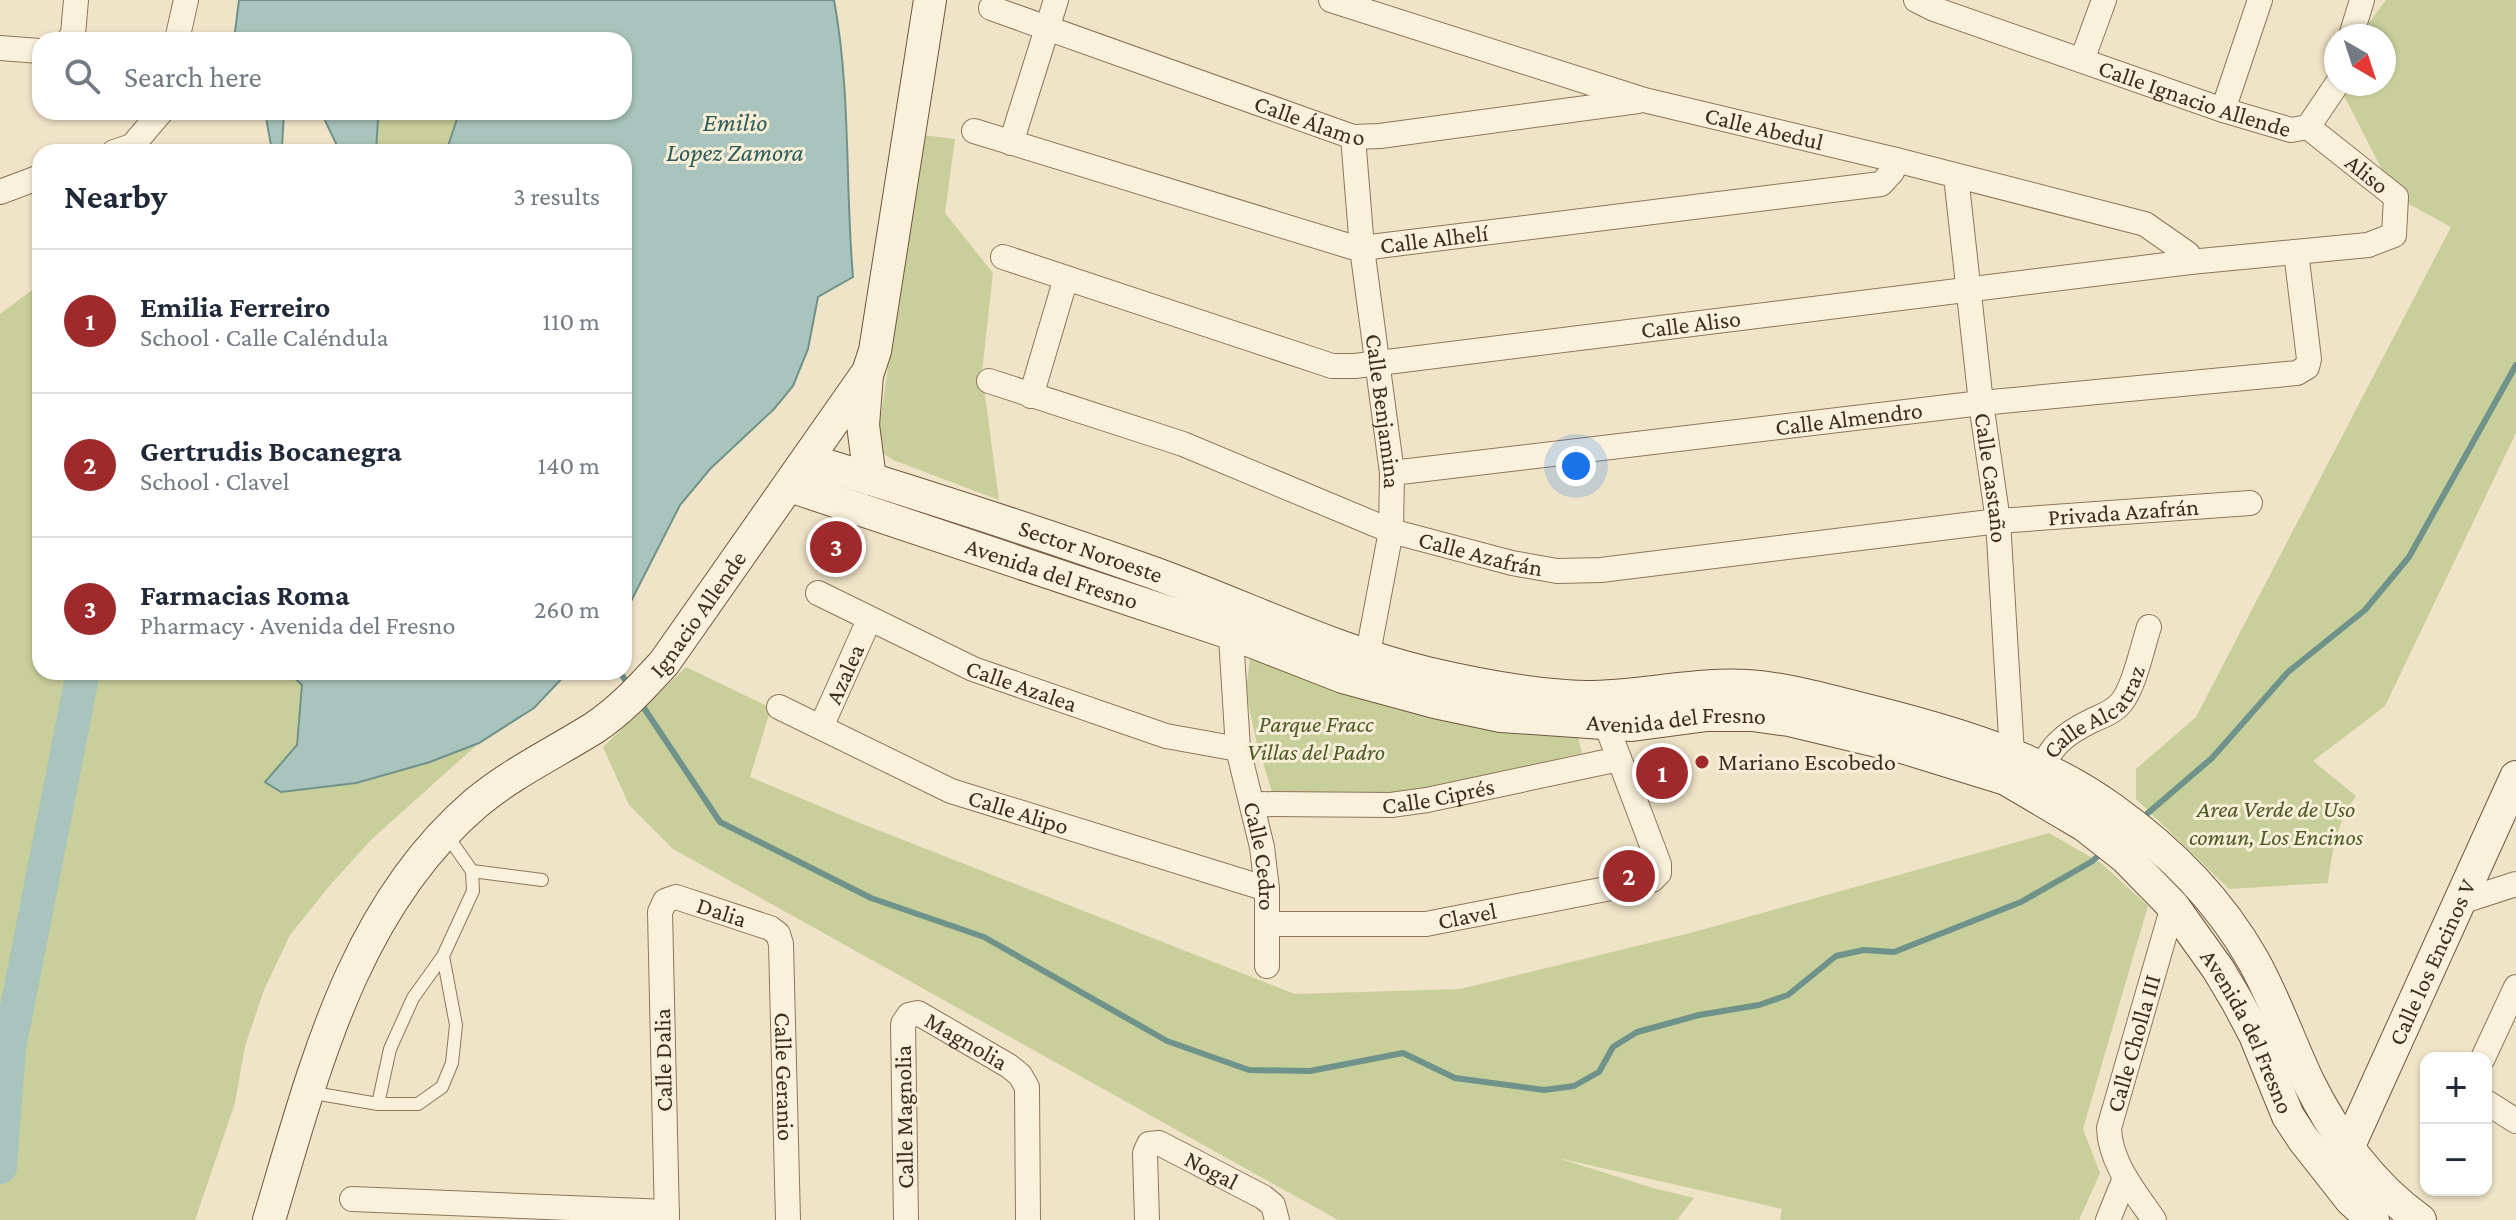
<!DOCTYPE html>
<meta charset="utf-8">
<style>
body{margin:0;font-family:"Crimson Pro",serif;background:#f2f2f3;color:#1f2937}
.controls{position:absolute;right:24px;bottom:24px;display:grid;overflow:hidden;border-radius:16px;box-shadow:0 2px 6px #0004}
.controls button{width:72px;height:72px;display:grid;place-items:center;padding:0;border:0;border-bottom:2px solid #e0e1e3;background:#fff;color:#1f2937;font:40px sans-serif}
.compass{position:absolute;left:2324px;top:24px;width:72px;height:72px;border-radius:50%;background:#fff;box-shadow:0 2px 6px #0004;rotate:141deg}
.you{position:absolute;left:1576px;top:466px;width:28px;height:28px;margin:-20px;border:6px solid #fff;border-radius:50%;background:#1a73e8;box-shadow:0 0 0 12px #1a73e833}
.badge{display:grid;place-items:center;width:52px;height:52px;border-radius:50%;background:#9e2a2b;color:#fff;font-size:26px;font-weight:700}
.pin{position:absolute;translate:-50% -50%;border:4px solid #fff;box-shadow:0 2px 8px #0006}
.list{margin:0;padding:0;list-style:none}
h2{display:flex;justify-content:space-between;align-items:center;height:104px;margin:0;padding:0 32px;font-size:34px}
h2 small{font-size:26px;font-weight:400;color:#747a83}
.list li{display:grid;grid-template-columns:52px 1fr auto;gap:24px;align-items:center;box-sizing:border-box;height:144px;padding:0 32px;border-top:2px solid #e0e1e3}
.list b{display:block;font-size:30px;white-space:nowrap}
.list p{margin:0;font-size:26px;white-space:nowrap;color:#747a83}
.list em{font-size:26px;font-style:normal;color:#747a83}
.icon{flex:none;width:44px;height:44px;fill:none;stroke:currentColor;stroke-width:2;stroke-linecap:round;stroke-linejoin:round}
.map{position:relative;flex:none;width:2516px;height:1220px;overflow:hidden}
.search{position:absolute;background:#fff;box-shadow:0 2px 6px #0004;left:32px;top:32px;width:600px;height:88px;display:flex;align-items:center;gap:20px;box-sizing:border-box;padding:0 28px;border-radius:24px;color:#747a83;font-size:30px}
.panel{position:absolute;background:#fff;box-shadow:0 2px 6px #0004;left:32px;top:144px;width:600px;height:536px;border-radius:24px}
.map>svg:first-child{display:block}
</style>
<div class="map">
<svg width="2516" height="1220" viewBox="0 0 2516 1220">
<rect width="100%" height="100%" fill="#f0e4c8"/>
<path fill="#c9cf9b" d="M2386 0H2516V433L2385 706 2313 761 2356 796C2337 823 2332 851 2328 883L2229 889 2136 799V769L2196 717 2451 227 2396 197 2338 84H2384V36H2359Z
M382 112H455L458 116 446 152H376L378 119Z
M923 135 955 139 945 213 993 273 982 372 999 500 893 460 884 454 878 434Z
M40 284V672H288L302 685 297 745 266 781 356 783 430 762 479 743 373 838 331 884 290 935 264 990 245 1046 235 1103 195 1220H0V314Z
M1250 657 1577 734 1582 753 1469 781 1394 794 1272 792 1256 740 1246 692Z
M686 667 771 708 750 777 860 823 1295 994 1460 989 1694 932 2049 833 2101 863 2148 906 2083 1129 2100 1173 2079 1220H1780L1782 1209 1558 1158 1653 1188 1694 1198 1677 1220H1338L673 849 629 805 603 747Z"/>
<path fill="#a9c4bc" stroke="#6f938a" stroke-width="2" d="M239 0H834C851 92 845 185 853 277L818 297 808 349 793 386 774 409 710 469 680 505 624 615V152H446L458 116 455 112H624V40H234Z
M265 112H284L282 147 278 152H267L271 145Z
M321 112H382L378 119 376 152H340Z
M288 672H568L534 708 479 743 430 762 356 783 281 792 265 782 297 745 302 685Z"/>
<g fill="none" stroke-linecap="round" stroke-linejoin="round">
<path stroke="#6f938a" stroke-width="6" d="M620 672 629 686
M640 702 720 822 871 898 984 937 1167 1041 1249 1070 1310 1071 1403 1053 1455 1078 1544 1090 1574 1086 1599 1072 1613 1047 1637 1032 1699 1015 1759 1005 1788 995 1836 956 1864 950 1894 952 2021 902 2091 862 2102 853
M2141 819 2212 758 2288 672 2365 610 2409 557 2516 365"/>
<path stroke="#a9c4bc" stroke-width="34" d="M0 1167 9 1048 83 672"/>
<g stroke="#8d765c" stroke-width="14">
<path id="lane" d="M472 871 542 880
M308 1092 378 1104H418L442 1087 452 1063 456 1025 443 956 473 891 472 871 446 834
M378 1104 390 1049 413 998 443 956"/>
</g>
<g stroke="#8d765c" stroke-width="26">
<g id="street">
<path id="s1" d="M1331 0 1644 100 1896 160 2145 224 2188 254 2190 262"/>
<path id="s2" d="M1916 0 1934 9 2223 110 2291 130 2308 127"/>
<path id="s3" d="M991 8 1353 137 1380 136 1638 101"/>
<path d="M2351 36 2362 0"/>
<path d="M69 40 73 34 76 0"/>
<path d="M177 40 186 0"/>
<path d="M0 48 40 51"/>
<path d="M2082 60 2104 0"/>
<path d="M2223 110 2260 0"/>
<path d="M2308 127 2337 84"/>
<path id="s4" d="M974 131 1352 247 1362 248 1881 184 1892 172 1896 160"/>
<path id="s5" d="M1353 137 1362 248 1392 473 1391 531 1365 669"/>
<path d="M1011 143 1056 0"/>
<path d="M114 152 132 146 161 112"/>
<path id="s6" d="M1956 176 1981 403 1998 521 2012 754 2008 769"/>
<path d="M0 192 40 177"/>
<path id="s7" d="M1003 257 1332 366H1355L2190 262 2368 245 2394 235 2396 197 2308 127"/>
<path id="s8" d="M989 381 1183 444 1391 531 1512 563 1557 571 1601 570 1998 521 2250 503"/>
<path d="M1031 396 1066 278"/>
<path id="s9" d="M1392 473 1981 403 2297 373 2307 367 2309 359 2296 252"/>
<path id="s10" d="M818 593 973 669 1166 736 1238 749"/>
<path id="s11" d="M1230 621 1238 749 1262 847 1267 889V966"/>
<path id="s12" d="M779 707 951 791 1267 889"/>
<path id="s13" d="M821 727 869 620"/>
<path id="s14" d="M2035 783C2049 748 2060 736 2093 720 2102 716 2113 712 2120 704 2134 689 2142 648 2149 627"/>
<path id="s15" d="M1253 804 1391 805 1427 800 1619 759"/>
<path d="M2460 902 2516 884"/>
<path id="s16" d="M1268 924H1426L1652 880 1659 873V864L1606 724"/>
<path d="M2483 1058 2516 987"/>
<path d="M2486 1102 2516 1121"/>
<path d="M352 1199 667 1212"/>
<path id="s17" d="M667 1220 660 912 665 901 676 897 770 928 778 934 781 944 788 1220"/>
<path id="s18" d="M906 1220 903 1024 909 1015 918 1013 1009 1066 1020 1075 1027 1087 1028 1220"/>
<path id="s19" d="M1147 1220 1145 1153 1149 1144 1159 1143 1263 1197 1273 1205 1277 1220"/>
<path d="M2108 1220 2125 1178"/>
<path id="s20" d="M2154 1220C2135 1192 2110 1163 2109 1128L2173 906"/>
</g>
</g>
<g stroke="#6f573f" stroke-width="34">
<g id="secondary">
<path d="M867 375 863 425 870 479"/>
<path id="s21" d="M809 460C923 495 1038 532 1151 572 1243 605 1331 650 1427 673 1474 684 1537 696 1586 697 1640 697 1693 683 1747 686 1784 688 1822 699 1858 708 1947 730 2037 755 2112 809 2168 849 2219 900 2253 960 2275 999 2289 1041 2308 1081 2334 1134 2372 1186 2420 1220"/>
<path id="s22" d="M790 486 1230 633 1343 677 1435 702 1501 716 1632 725 1707 715H1752L1789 720 1902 747 2006 779 2084 825 2126 858 2173 906 2218 969 2237 1001 2255 1035 2288 1116 2303 1139 2351 1200 2373 1220"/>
<path id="s23" d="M2348 1148 2516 777"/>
<path id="s24" d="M269 1220C314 1071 352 909 476 803 512 773 554 753 594 728 621 710 642 687 664 663L868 372 875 351 930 0"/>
</g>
</g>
<use href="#lane" stroke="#faf1dc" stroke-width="12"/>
<use href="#street" stroke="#faf1dc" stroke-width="24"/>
<use href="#secondary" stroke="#faf1dc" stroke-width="32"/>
</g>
<circle fill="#9e2a2b" stroke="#f7eed8" stroke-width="3" cx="1702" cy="762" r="8"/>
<g text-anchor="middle" stroke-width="6" stroke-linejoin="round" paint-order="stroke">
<g font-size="24" fill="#3d2e20" stroke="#f7eed8">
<text dy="8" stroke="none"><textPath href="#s2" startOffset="296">Calle Ignacio Allende</textPath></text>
<text dy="8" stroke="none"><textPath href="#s3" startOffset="338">Calle Álamo</textPath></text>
<text dy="8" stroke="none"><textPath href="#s1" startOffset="452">Calle Abedul</textPath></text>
<text transform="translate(2367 174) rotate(39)" y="8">Aliso</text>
<text dy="8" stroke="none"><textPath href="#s4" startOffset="478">Calle Alhelí</textPath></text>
<text dy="8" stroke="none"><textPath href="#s7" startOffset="708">Calle Aliso</textPath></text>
<text dy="8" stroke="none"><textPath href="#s5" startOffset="276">Calle Benjamina</textPath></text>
<text dy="8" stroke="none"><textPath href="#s9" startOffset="460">Calle Almendro</textPath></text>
<text dy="8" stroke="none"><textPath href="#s6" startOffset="304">Calle Castaño</textPath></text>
<text dy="8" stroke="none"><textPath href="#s8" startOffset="1170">Privada Azafrán</textPath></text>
<text dy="8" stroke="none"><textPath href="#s21" startOffset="296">Sector Noroeste</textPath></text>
<text dy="8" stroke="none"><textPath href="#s8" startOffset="522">Calle Azafrán</textPath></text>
<text dy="8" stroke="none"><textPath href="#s22" startOffset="276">Avenida del Fresno</textPath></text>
<text dy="8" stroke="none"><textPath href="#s24" startOffset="768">Ignacio Allende</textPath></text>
<text dy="8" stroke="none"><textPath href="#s13" startOffset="58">Azalea</textPath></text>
<text dy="8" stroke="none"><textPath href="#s10" startOffset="224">Calle Azalea</textPath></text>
<text dy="8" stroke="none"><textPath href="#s14" startOffset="96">Calle Alcatraz</textPath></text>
<text dy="8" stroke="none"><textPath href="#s22" startOffset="924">Avenida del Fresno</textPath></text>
<text dy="8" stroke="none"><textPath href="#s15" startOffset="186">Calle Ciprés</textPath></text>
<text dy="8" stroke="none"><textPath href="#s12" startOffset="262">Calle Alipo</textPath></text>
<text dy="8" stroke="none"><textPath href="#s11" startOffset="238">Calle Cedro</textPath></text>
<text dy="8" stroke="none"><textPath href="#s17" startOffset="380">Dalia</textPath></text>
<text dy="8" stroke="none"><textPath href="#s16" startOffset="200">Clavel</textPath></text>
<text dy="8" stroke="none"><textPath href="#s23" startOffset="204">Calle los Encinos V</textPath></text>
<text dy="8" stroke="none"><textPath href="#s22" startOffset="1620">Avenida del Fresno</textPath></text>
<text dy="8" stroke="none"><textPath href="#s18" startOffset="272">Magnolia</textPath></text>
<text dy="8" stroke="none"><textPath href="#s20" startOffset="192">Calle Cholla III</textPath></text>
<text transform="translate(663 1060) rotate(-91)" y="8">Calle Dalia</text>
<text dy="8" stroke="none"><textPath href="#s17" startOffset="584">Calle Geranio</textPath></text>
<text transform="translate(904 1117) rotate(-91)" y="8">Calle Magnolia</text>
<text dy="8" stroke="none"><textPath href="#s19" startOffset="146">Nogal</textPath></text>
</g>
<g font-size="24" font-style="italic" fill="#4d5a26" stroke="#f7eed8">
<text x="1316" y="732">Parque Fracc<tspan x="1316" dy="28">Villas del Padro</tspan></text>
<text x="2276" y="817">Area Verde de Uso<tspan x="2276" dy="28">comun, Los Encinos</tspan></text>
</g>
<g font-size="24" fill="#3d2e20" stroke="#f7eed8" text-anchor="start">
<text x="1718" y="770">Mariano Escobedo</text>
</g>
<g font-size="26" font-style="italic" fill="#2f5d5a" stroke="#f7eed8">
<text x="735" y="131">Emilio<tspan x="735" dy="30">Lopez Zamora</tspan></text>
</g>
</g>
</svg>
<div class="controls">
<button>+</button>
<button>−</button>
</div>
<svg class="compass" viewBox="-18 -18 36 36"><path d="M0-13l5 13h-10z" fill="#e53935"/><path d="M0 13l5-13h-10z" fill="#747a83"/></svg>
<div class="you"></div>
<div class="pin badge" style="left:1662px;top:773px">1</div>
<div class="pin badge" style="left:1629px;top:876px">2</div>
<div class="pin badge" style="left:836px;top:547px">3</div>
<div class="search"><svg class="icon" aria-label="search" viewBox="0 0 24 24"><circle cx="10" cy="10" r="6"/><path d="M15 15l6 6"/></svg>Search here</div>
<section class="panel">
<h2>Nearby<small>3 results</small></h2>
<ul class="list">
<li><span class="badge">1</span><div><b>Emilia Ferreiro</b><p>School · Calle Caléndula</p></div><em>110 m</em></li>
<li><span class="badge">2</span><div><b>Gertrudis Bocanegra</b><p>School · Clavel</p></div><em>140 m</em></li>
<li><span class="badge">3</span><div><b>Farmacias Roma</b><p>Pharmacy · Avenida del Fresno</p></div><em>260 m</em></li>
</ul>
</section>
</div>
